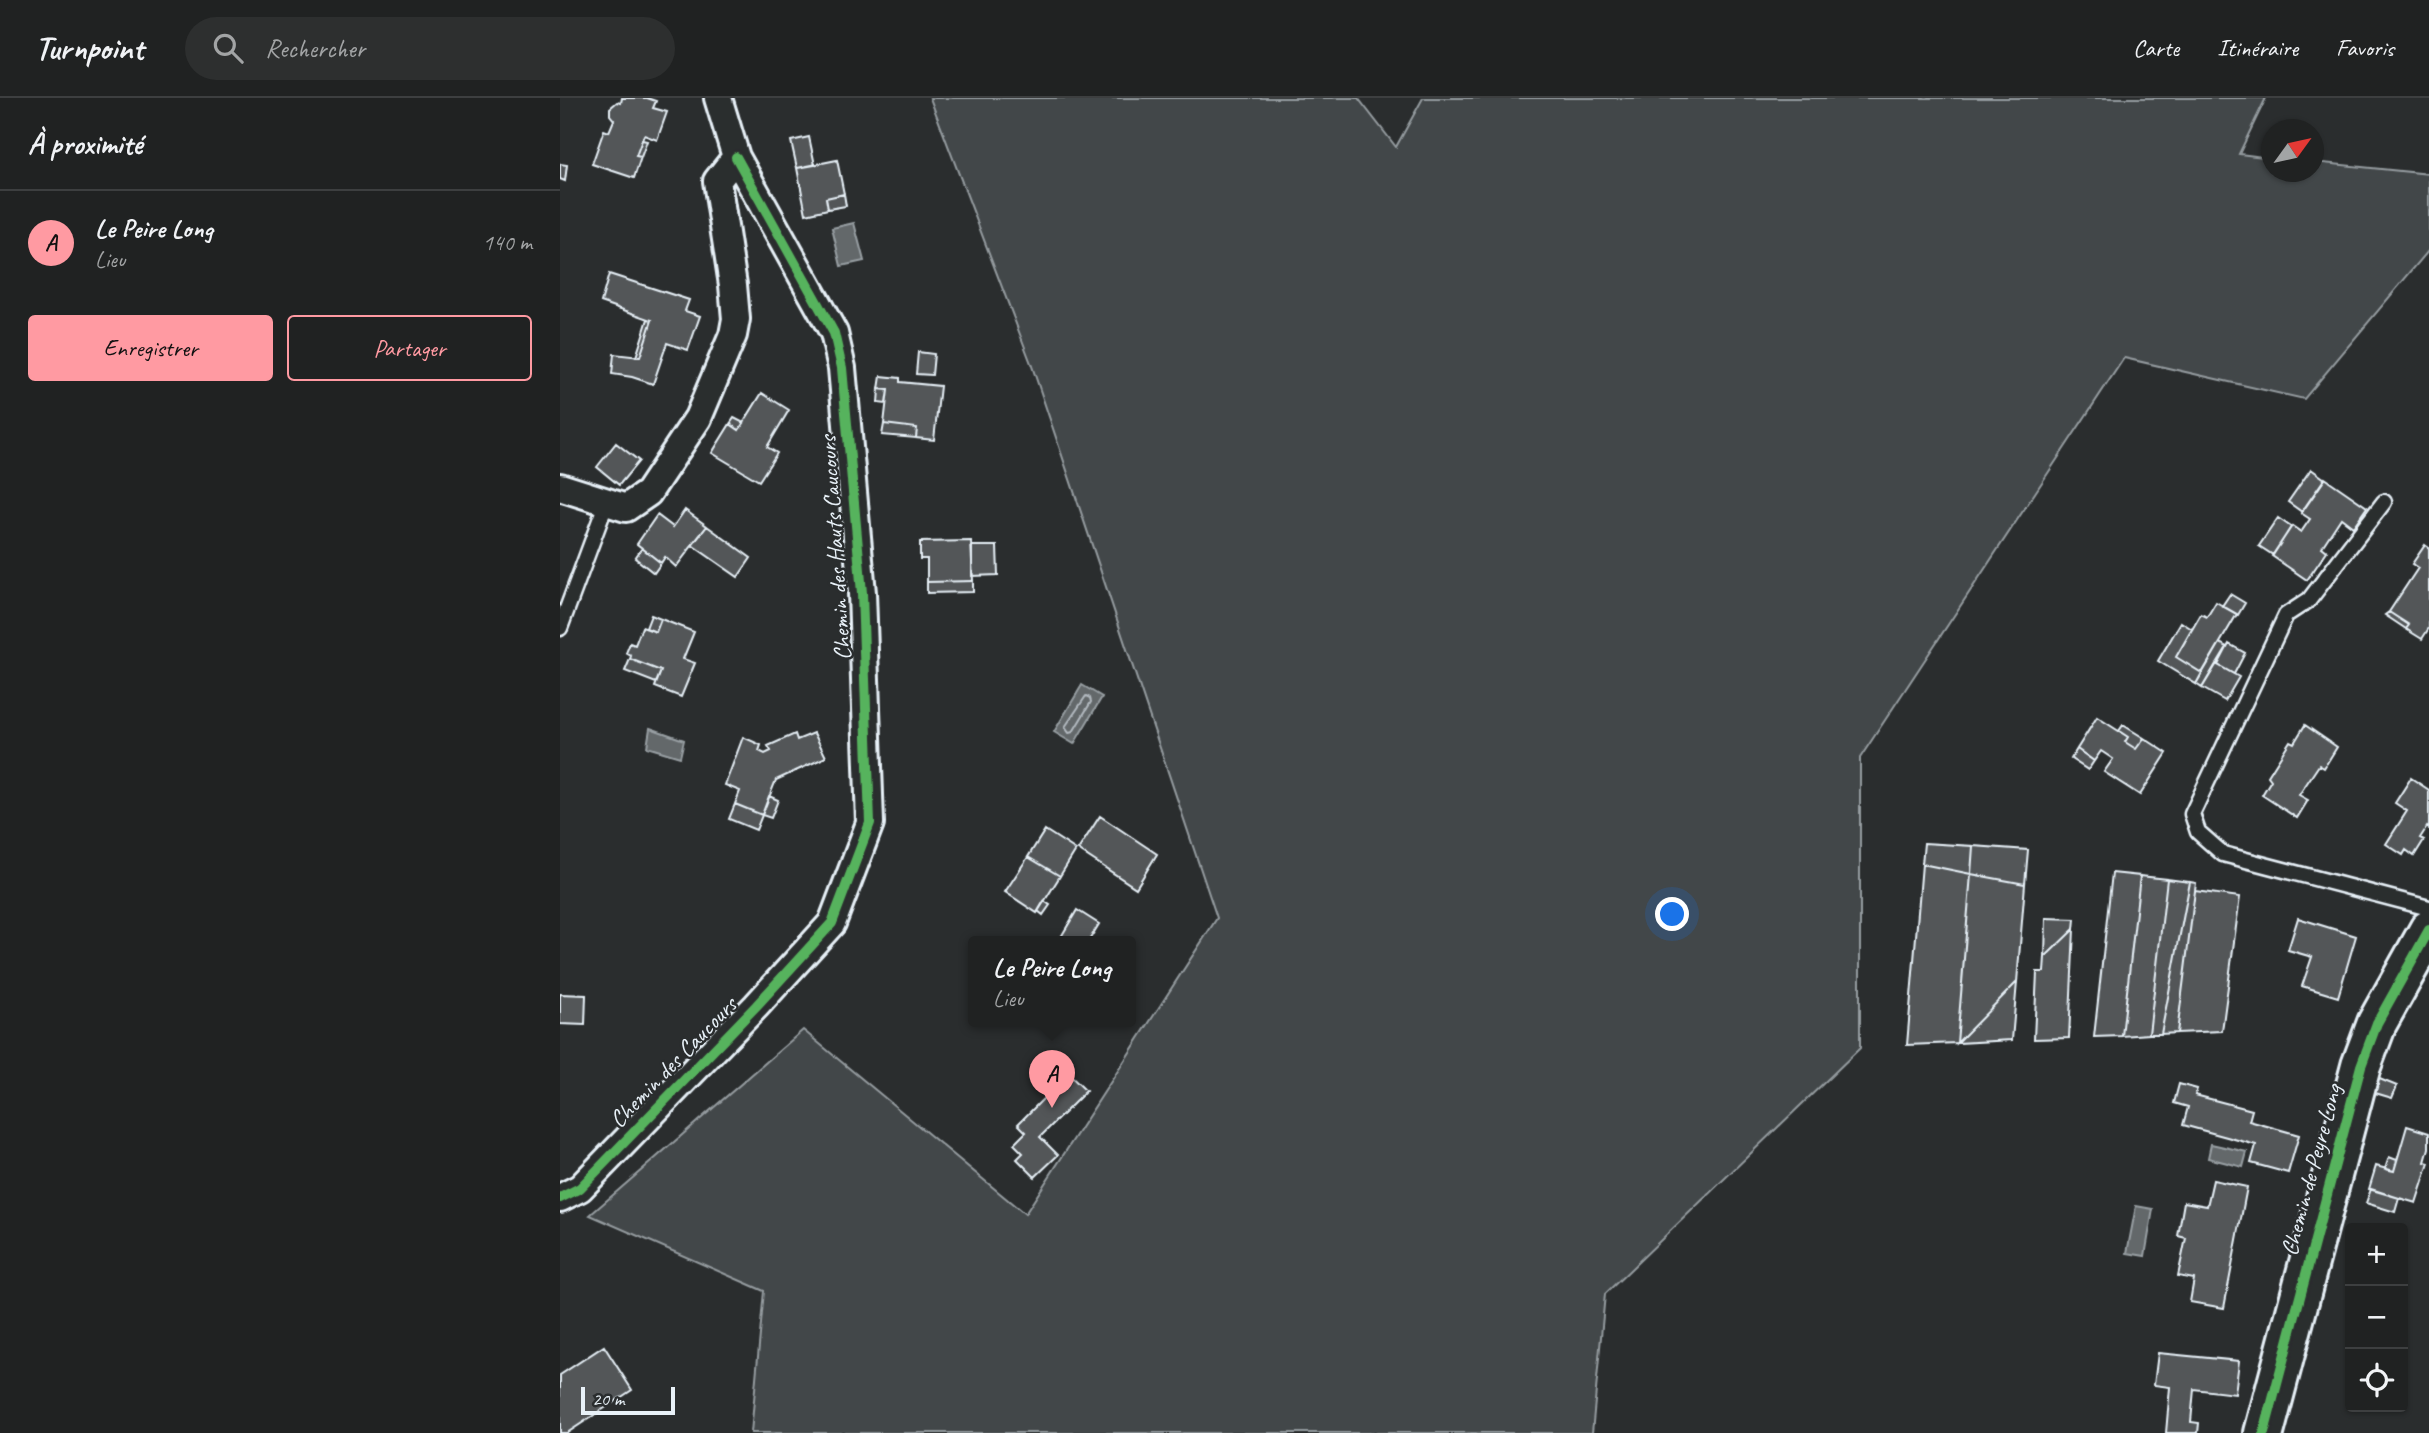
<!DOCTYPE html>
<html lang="fr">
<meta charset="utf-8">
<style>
body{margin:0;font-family:Caveat,sans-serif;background:#2d2f2f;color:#f1f3f6}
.controls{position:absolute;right:21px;bottom:21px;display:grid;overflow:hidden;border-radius:7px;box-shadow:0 2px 5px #0004}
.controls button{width:63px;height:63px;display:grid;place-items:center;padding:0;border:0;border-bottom:2px solid #3d3f40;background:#202222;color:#f1f3f6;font:35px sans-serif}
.compass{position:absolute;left:1701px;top:21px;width:63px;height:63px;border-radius:50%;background:#202222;box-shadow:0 2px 5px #0004;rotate:57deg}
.scale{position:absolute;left:21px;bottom:18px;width:94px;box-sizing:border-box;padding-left:7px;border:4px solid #e8f1f8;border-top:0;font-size:19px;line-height:24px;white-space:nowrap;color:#e8f1f8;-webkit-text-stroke:5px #2a2d2e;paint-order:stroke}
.you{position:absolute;left:1113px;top:817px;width:24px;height:24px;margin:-18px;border:5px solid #fff;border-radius:50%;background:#1a73e8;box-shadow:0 0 0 10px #1a73e833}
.badge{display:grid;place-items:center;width:46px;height:46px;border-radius:50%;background:#ff9aa2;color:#111;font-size:23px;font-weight:700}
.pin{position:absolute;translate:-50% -58px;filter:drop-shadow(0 2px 4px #0008)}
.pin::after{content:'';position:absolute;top:37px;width:24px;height:21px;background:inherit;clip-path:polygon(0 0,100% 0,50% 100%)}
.popup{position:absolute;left:408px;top:838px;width:168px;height:91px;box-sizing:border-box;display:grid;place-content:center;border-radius:7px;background:#202222;filter:drop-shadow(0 2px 5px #0005);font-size:23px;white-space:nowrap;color:#a2a4a5}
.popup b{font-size:26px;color:#f1f3f6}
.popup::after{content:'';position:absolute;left:50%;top:100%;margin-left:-14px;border:14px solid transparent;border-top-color:#202222}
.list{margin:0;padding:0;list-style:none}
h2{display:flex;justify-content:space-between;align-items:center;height:91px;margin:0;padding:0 28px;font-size:30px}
h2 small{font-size:23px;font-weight:400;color:#a2a4a5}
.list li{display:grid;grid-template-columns:46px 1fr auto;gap:21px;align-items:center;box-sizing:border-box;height:105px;padding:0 28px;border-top:2px solid #3d3f40}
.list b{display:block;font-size:26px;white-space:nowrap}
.list p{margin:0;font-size:23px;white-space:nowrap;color:#a2a4a5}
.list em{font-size:23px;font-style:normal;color:#a2a4a5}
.actions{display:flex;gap:14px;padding:21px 28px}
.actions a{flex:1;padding:16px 0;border:2px solid #ff9aa2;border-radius:7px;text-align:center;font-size:24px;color:#ff9aa2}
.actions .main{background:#ff9aa2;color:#111}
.icon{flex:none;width:38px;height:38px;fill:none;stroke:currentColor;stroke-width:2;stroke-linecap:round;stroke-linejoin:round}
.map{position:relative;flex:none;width:1869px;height:1335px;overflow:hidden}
header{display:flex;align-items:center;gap:42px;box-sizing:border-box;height:98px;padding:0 35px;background:#202222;border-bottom:2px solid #3d3f40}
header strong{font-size:33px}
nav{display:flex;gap:38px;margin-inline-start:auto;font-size:24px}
.search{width:490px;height:63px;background:#2d2f2f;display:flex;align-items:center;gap:18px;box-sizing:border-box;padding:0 24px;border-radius:38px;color:#a2a4a5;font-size:26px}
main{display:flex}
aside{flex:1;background:#202222}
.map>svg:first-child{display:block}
</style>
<header>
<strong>Turnpoint</strong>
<div class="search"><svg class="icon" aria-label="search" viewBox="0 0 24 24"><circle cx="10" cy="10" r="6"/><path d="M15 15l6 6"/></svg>Rechercher</div>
<nav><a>Carte</a><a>Itinéraire</a><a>Favoris</a></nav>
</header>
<main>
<aside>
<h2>À proximité<small></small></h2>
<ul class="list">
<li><span class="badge">A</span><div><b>Le Peire Long</b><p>Lieu</p></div><em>140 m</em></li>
</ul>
<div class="actions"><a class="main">Enregistrer</a><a>Partager</a></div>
</aside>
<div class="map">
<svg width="1869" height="1335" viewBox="0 0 1869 1335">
<rect width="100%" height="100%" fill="#2a2d2e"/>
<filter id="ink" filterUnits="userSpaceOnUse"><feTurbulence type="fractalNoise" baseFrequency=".0143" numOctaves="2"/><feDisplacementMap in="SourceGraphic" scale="14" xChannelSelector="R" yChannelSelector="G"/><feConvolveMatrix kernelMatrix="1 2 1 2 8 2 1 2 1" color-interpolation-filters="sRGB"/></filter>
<g filter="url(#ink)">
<path fill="#424648" stroke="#959ca0" stroke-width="2" d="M370 0H798L836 49 863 0H1706L1679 56 1711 60 1712 74H1754V64L1869 76V152L1744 301 1564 260 1300 660V950L1045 1196 1032 1335H191L204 1193 30 1117 243 932 465 1116 657 820 472 268Z"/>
<path fill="#63686b" stroke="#989fa3" stroke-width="2" d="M294 125 304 163 281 168 272 130Z
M522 587 542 599 514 646 494 634Z
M90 630 124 642 120 659 87 649Z
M1651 1046 1687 1054 1683 1069 1648 1060Z
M1576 1108 1593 1111 1585 1158 1567 1155Z"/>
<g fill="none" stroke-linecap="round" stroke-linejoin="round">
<path stroke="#b3bac0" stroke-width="2" d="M526 598 530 600 531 604 513 634 509 635 505 629Z"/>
</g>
<path fill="#535759" stroke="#e8f1f8" stroke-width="2" d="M62 0H87L96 3 93 10 107 14 97 42 84 37 76 58 81 59 74 80 32 66 44 32 49 34 54 22 50 17V10L57 4 61 5Z
M249 39 255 67 237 70 231 43Z
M82 42 87 43 81 59 76 58Z
M277 62 284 96 266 100 268 111 246 116 237 70Z
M0 66 7 67 5 83 0 81Z
M284 96 286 108 268 111 266 100Z
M49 176 129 202 125 213 140 218 128 252 107 245 93 286 72 279 52 276 54 256 80 259 92 222 41 204Z
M88 221 92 222 80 259H76Z
M358 254 374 256 372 277 356 276Z
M321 278 340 280V284L380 288 374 342 356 340 357 330 324 326 328 292 319 291Z
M319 291 328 292 326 306 318 305Z
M202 295 229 312 207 349 217 355 199 383 152 355 170 326 179 332Z
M174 320 184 325 179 332 170 326Z
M324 326 357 330 356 340 322 337Z
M56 345 79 363 59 387 37 369Z
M1751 371 1765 381 1742 414 1728 404Z
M1765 380 1807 409 1793 429 1781 420 1762 449 1767 453 1747 482 1712 458 1732 428 1741 434 1750 421 1741 415Z
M125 412 147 428 116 469 105 459 101 465 77 446 97 417 113 429Z
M1718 420 1731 429 1713 457 1699 448Z
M147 428 191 460 178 479 132 447Z
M411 443 413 483 367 484V461H360V444Z
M1865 447 1869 450V530L1862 541 1846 531 1849 527 1829 514 1858 470 1852 466Z
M412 448H437L438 477 412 478Z
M82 450 101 465 94 475 75 460Z
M413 483V494L367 495V484Z
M1670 496 1685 505 1678 517 1662 508Z
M1656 504 1677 516 1642 575 1616 559 1641 516 1647 519Z
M1829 514 1849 527 1846 531 1825 517Z
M91 517 101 521 96 534 86 530Z
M101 521 134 534 123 561 135 565 121 599 95 589 101 573 70 561 71 558 66 555 70 545 75 547 82 529 96 534Z
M1621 524 1632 531 1616 559 1642 575 1636 586 1598 563Z
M1660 545 1667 549 1642 590 1636 586Z
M1669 546 1685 555 1674 576 1658 567Z
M70 561 101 573 96 585 65 573Z
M1656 566 1679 579 1665 603 1642 590Z
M1537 619 1568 639 1565 644 1576 651 1584 640 1607 655 1580 697 1544 674 1553 661 1541 653 1534 663 1517 651Z
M1563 627 1584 640 1576 651 1565 644 1568 639 1559 633Z
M1745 627 1777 649 1764 670 1759 667 1739 697 1748 702 1737 720 1702 697 1711 682 1708 678 1730 643 1734 645Z
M254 635 266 659 216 682 202 717 175 706 180 693 165 687 183 639 201 647 199 653 205 656 211 653 208 648 235 636 237 642Z
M1517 651 1534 663 1528 672 1511 661Z
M1851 680 1869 692V731L1867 729 1860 740 1864 742 1854 758 1846 752 1843 757 1826 746 1847 713 1835 705Z
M209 698 218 702 211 720 202 717Z
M175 706 202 717 196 732 169 721Z
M540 718 597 756 576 790 518 752Z
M485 732 516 752 500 778 468 759Z
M1364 745 1413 748 1411 776 1362 766Z
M1413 748 1468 752 1465 786 1411 776Z
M468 759 500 778 477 815 445 794Z
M1362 766 1411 776 1397 945 1347 947Z
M1552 775 1580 778 1562 938 1534 939Z
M1411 776 1465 786 1457 884 1397 945Z
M1580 778 1607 781 1589 936 1562 938Z
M1607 781 1630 784 1601 936H1589Z
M1630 784 1636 785 1617 935 1601 936Z
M1635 793 1680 799 1662 933 1617 935Z
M484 803 490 807 483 817 478 813Z
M517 812 539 826 528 844H498Z
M1486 820 1515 821 1514 831 1485 859Z
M1738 820 1796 838 1778 899 1742 888 1752 859 1728 852Z
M1514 831 1509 940 1474 941 1477 874H1484L1485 859Z
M1457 884 1452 942 1397 945Z
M0 896 26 897 25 927 0 926Z
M493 961 526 993 480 1039 498 1057 475 1079 457 1061 463 1055 454 1046 466 1034 458 1026 492 992 477 976Z
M1817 980 1837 988 1832 1000 1812 994Z
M1619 986 1637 991 1635 997 1692 1012 1689 1023 1739 1037 1728 1075 1691 1065 1696 1047 1623 1027 1628 1009 1614 1005Z
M1847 1028 1869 1035V1050L1865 1064 1869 1065 1856 1105 1809 1091 1816 1068 1834 1073Z
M1829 1059 1837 1062 1834 1073 1825 1071Z
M1653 1082 1687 1089 1664 1210 1630 1204 1634 1181 1618 1178 1626 1140 1618 1138 1624 1104 1647 1108Z
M1811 1091 1839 1100 1835 1114 1806 1105Z
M44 1248 72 1292 7 1335H0V1277Z
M1598 1255 1679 1263 1675 1296 1634 1291 1631 1324 1639 1325 1638 1335H1606L1610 1289 1594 1287Z"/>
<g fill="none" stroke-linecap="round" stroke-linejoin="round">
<g stroke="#e8f1f8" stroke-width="19">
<path id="lane" d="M1824 404 1749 502 1726 517 1632 716 1638 734 1663 756 1869 810
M0 530 46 406"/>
</g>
<g stroke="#e8f1f8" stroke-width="32">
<path id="street" d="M0 389 66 410 88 395 138 320 173 237 176 221 173 187 157 83 176 59 158 0
M0 1100 20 1090 196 908 272 825 310 725 302 495 282 270 274 235 176 59"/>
</g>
<g stroke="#e8f1f8" stroke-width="44">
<path id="secondary" d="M1704 1335 1801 968 1817 925 1869 832"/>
</g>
<use href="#lane" stroke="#2a2d2e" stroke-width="14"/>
<use href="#street" stroke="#2a2d2e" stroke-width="26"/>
<use href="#secondary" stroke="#2a2d2e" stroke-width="38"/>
<g stroke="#2a2d2e" stroke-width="15">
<path id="cycleway" d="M0 1100 20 1090 196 908 272 825 310 725 302 495 282 270 274 235 176 59
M1704 1335 1801 968 1817 925 1869 832"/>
</g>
<use href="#cycleway" stroke="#56b35d" stroke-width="10"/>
</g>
</g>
<g text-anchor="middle" stroke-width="5" stroke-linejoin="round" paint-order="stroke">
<g font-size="24" fill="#e8f1f8" stroke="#2a2d2e">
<text transform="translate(275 450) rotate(-94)" y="8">Chemin des Hauts Caucours</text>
<text transform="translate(113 964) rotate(-46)" y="8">Chemin des Caucours</text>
<text transform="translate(1751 1072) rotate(-75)" y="8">Chemin de Peyre Long</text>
</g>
</g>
</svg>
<div class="controls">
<button>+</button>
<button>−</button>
<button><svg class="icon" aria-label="locate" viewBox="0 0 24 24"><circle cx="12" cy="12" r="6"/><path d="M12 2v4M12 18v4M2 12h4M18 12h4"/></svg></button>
</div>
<svg class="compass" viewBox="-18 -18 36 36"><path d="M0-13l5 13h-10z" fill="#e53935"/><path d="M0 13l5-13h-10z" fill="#a2a4a5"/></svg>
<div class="scale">20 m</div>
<div class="you"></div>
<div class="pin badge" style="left:492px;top:1010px">A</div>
<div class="popup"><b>Le Peire Long</b>Lieu</div>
</div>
</main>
